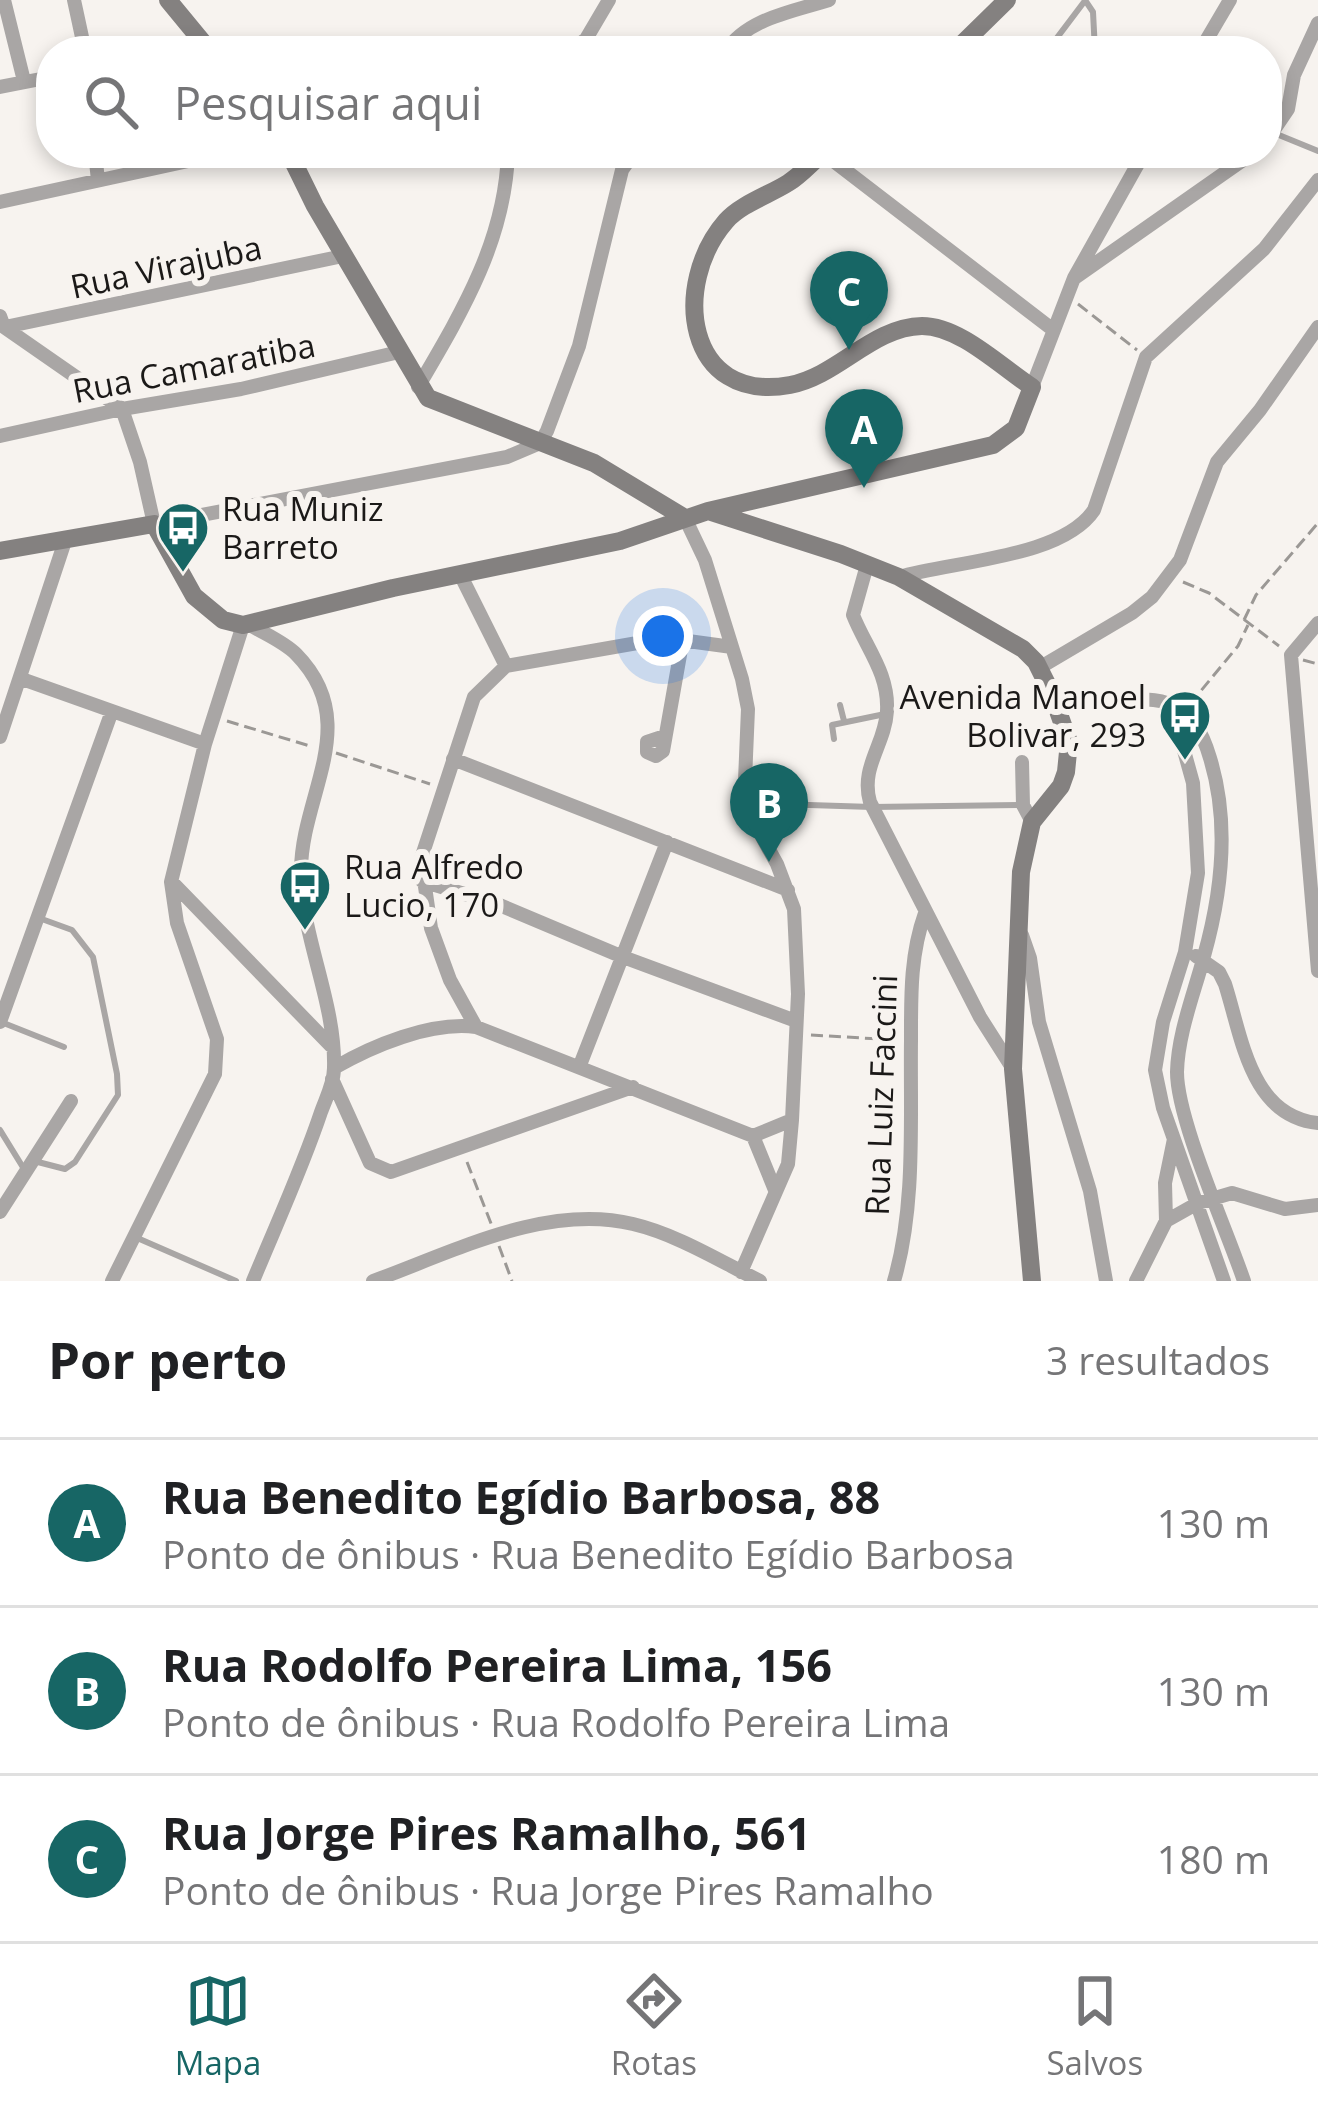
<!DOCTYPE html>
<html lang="pt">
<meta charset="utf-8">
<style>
body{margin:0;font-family:"Open Sans",sans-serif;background:#f6f6f6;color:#202124}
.you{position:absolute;left:663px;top:636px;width:42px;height:42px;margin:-30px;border:9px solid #fff;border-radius:50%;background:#1a73e8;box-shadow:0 0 0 18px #1a73e833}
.badge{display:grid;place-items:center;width:78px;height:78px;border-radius:50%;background:#176665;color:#fff;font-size:39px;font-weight:700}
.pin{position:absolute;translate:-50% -99px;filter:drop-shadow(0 3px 6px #0008)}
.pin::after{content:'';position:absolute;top:63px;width:42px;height:36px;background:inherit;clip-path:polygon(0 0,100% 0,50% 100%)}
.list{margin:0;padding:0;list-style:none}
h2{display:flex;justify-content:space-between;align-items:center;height:156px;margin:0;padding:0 48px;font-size:51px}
h2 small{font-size:39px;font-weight:400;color:#757577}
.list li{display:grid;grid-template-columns:78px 1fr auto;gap:36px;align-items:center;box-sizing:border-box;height:168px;padding:0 48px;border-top:3px solid #e0e0e0}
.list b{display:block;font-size:45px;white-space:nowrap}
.list p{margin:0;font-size:39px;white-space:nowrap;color:#757577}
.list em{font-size:39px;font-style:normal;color:#757577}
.icon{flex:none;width:66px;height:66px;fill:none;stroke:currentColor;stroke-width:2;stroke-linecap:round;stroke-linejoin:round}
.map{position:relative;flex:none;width:1318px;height:1281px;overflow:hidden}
.search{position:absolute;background:#fff;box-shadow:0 6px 18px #0003;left:36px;right:36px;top:36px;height:132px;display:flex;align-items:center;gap:30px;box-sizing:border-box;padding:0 42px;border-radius:48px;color:#757577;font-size:45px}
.sheet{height:660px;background:#fff}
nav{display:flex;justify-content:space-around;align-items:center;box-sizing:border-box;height:168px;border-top:3px solid #e0e0e0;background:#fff;font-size:33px;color:#757577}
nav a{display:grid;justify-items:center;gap:6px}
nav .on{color:#176665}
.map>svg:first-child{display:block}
</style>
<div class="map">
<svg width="1318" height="1281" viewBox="0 0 1318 1281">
<rect width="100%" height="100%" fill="#f7f3ef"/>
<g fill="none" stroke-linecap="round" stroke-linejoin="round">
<path stroke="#9b9895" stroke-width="3" stroke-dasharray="12 6" stroke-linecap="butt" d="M1078 304 1137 350
M1183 582 1209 593 1279 646
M1244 620 1256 595 1318 523
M1303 660 1318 664
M1190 704 1238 646 1248 625
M227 721 310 746
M336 753 430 784
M811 1035 897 1040
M467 1162 492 1226
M499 1246 512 1281"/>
<path stroke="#a9a6a5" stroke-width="6" d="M1085 0 1093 12 1095 51
M1047 51 1084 2
M1274 133 1318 151
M840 705 844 721
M834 739 832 725 885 714
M744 803 872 807 1019 805
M1 1022 64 1047
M0 1130 24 1169
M34 1161 65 1169 75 1162 118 1095 117 1074 93 957 72 930 39 918
M135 1237 236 1281"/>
<path stroke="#a9a6a5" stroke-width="14" d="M4 0 24 81
M74 0 85 51
M176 51 203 42
M571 51 586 39 609 0
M726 51C748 18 792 12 829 0
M1200 51 1230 0
M0 87 51 77
M1267 140 1288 109 1294 75 1318 23
M95 153 98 180
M823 153 1052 329
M0 202 225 153
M1076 277 1253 153
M0 316 4 327 122 409 140 462 154 524 507 457 540 443 547 431 579 346 622 170 634 153
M5 327 343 256
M418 387C462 312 505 241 508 153
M1032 387 1074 278 1144 153
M0 436 122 409 241 389 399 352
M867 565 853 615C866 648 889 673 887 711 885 745 860 767 870 802L980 1017 1013 1069
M460 574 506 666 666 638 732 647
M899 577C953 561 1062 558 1094 510L1146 357 1264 249 1318 180
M1318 623 1291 655 1318 971
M250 625C265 634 284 642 296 654 364 723 301 794 301 871 300 933 336 1002 334 1068 334 1083 326 1098 321 1112 302 1169 276 1225 253 1281
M506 666 474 697 421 859 431 928 450 980 476 1027 753 1136 792 1120 798 994 794 909 777 864 744 804 748 709 742 679 705 560 685 518
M1039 668 1132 613 1152 597 1180 560 1217 462 1260 410 1318 327
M22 679 205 744
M1058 706C1086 704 1141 694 1167 703 1192 711 1203 734 1210 758 1230 823 1222 892 1204 956 1194 994 1178 1033 1177 1072 1177 1120 1227 1230 1244 1281
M1179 709 1183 747 1193 783 1198 873 1185 952 1163 1022 1155 1070 1163 1108 1224 1281
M665 736 647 742V752L656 756 663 751 683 638
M0 737 65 541
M453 759 788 890
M1022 762 1023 805 1032 822
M422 881 497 904 623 957 796 1021
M172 882 331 1046
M1022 935 1030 958 1039 1022 1090 1191 1106 1281
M1196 956 1219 972 1225 984C1242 1037 1250 1116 1318 1123
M0 1022 112 711
M580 1065 667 842
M334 1068C372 1046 431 1021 476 1027
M332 1079 370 1163 391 1172 633 1087
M753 1136 775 1190
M0 1212 71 1101
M1166 1221 1198 1203 1232 1193 1285 1209 1318 1205
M741 1272 788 1164 792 1120
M112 1281 215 1074 217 1039 177 923 171 882 205 744 243 625
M373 1281C453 1252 546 1203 633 1224 676 1234 720 1261 760 1281
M894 1281C916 1206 910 1119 911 1041 911 997 910 955 925 913
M1136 1281 1166 1221 1165 1183 1174 1139"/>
<path stroke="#848180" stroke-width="18" d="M168 0 210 51
M955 51 1007 0
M289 153 315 206 428 398 594 463 685 518
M708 511 841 554 899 577 1023 649 1036 662 1052 694 1069 742 1066 772 1061 786 1032 822 1021 872 1013 1069 1032 1281
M0 551 154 524 194 596 223 620 243 625 393 588 620 541 708 511 993 445 1016 428 1032 387C1001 367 960 326 922 326 872 327 838 376 790 385 685 404 671 284 726 221 741 204 769 195 788 183 801 175 811 163 823 153"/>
</g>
<defs>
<g id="bus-pin" transform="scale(2.7)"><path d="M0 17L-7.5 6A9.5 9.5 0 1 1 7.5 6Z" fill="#176665" stroke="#f7f3ef"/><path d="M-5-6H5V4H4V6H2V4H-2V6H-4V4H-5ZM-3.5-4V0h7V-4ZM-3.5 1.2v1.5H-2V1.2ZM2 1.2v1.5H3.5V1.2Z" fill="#fff"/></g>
</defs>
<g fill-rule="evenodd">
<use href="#bus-pin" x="183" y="528"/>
<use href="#bus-pin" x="1185" y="716"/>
<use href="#bus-pin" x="305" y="886"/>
</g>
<g text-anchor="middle" stroke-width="12" stroke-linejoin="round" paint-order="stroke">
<g font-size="33" fill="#1b1918" stroke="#f7f3ef">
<text transform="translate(166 267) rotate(-12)" y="12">Rua Virajuba</text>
<text transform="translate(194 368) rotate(-11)" y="12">Rua Camaratiba</text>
<text transform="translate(881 1095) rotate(-88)" y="12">Rua Luiz Faccini</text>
</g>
<g font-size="33" fill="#1b1918" stroke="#f7f3ef" text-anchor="start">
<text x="222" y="521">Rua Muniz<tspan x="222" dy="38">Barreto</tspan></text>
<text x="1146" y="709" text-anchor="end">Avenida Manoel<tspan x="1146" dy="38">Bolivar, 293</tspan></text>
<text x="344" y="879">Rua Alfredo<tspan x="344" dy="38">Lucio, 170</tspan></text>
</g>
</g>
</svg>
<div class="you"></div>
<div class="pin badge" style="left:864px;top:488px">A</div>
<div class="pin badge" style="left:769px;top:862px">B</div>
<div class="pin badge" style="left:849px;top:350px">C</div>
<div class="search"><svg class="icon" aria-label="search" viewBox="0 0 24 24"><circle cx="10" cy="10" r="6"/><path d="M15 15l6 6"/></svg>Pesquisar aqui</div>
</div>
<section class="sheet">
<h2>Por perto<small>3 resultados</small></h2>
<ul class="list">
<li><span class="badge">A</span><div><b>Rua Benedito Egídio Barbosa, 88</b><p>Ponto de ônibus · Rua Benedito Egídio Barbosa</p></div><em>130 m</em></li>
<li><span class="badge">B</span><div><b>Rua Rodolfo Pereira Lima, 156</b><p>Ponto de ônibus · Rua Rodolfo Pereira Lima</p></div><em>130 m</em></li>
<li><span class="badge">C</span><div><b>Rua Jorge Pires Ramalho, 561</b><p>Ponto de ônibus · Rua Jorge Pires Ramalho</p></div><em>180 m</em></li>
</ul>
</section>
<nav>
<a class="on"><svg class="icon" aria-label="map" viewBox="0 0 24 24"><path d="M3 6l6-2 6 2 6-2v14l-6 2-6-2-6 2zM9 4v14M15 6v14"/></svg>Mapa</a>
<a><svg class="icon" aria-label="directions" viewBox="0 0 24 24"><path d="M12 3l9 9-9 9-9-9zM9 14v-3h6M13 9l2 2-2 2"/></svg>Rotas</a>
<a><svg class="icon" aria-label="saved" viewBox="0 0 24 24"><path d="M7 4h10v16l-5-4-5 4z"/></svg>Salvos</a>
</nav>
